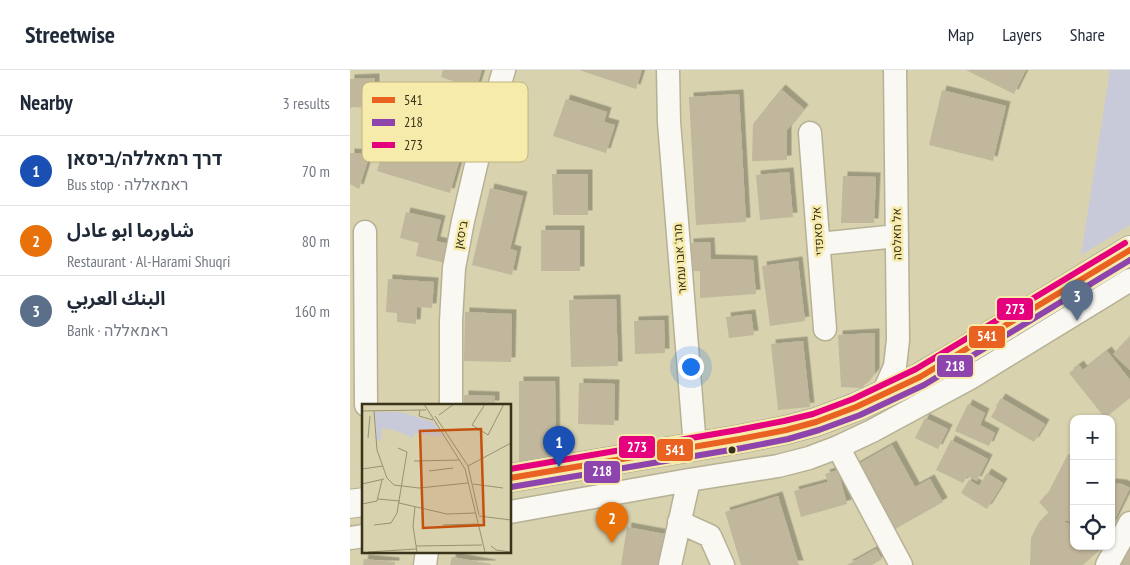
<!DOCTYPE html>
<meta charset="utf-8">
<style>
body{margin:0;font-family:"PT Sans Narrow","Noto Sans Arabic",Heebo,sans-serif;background:#f2f2f3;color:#1f2937}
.controls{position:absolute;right:15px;bottom:15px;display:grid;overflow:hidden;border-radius:10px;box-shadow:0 1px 4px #0004}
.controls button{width:45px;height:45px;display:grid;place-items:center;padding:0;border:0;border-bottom:1px solid #e0e1e3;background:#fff;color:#1f2937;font:25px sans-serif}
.you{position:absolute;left:340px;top:296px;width:18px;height:18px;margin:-12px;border:4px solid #fff;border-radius:50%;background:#1a73e8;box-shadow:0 0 0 8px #1a73e833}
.badge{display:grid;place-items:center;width:32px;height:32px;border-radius:50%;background:#2563eb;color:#fff;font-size:16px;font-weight:700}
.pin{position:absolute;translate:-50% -41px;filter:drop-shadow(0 1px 2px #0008)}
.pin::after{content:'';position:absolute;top:26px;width:18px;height:15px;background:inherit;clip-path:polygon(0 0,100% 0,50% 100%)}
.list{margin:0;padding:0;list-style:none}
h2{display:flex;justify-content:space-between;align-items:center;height:65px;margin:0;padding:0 20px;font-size:21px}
h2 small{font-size:16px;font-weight:400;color:#747a83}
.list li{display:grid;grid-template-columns:32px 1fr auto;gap:15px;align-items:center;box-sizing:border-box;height:70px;padding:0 20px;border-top:1px solid #e0e1e3}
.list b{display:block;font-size:19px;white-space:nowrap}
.list p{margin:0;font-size:16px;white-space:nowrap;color:#747a83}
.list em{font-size:16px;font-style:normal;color:#747a83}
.icon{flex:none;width:28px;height:28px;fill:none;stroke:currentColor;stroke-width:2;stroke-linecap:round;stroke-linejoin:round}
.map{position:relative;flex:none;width:780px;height:495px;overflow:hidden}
header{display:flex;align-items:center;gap:30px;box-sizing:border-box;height:70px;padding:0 25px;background:#fff;border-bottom:1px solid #e0e1e3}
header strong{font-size:24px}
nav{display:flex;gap:28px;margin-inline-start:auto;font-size:18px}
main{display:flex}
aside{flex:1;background:#fff}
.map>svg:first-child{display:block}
</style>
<header>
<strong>Streetwise</strong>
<nav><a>Map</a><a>Layers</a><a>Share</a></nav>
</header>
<main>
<aside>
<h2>Nearby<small>3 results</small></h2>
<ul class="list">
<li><span class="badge" style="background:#1a4fb4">1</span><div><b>דרך רמאללה/ביסאן</b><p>Bus stop · ראמאללה</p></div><em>70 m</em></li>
<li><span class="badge" style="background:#e8710a">2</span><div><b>شاورما ابو عادل</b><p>Restaurant · Al-Harami Shuqri</p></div><em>80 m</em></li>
<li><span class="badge" style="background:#5c6f8a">3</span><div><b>البنك العربي</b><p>Bank · ראמאללה</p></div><em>160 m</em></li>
</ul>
</aside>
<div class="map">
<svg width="780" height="495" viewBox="0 0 780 495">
<defs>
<filter id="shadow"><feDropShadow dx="4.5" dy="-4.5" stdDeviation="0" flood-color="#0004"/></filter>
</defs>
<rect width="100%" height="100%" fill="#d8d2af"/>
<path fill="#c9cad9" d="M760 0H780V155L731 185Z"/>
<path fill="#c0b79c" filter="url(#shadow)" d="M93 0H132L126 19 91 7Z
M229 0H292L286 19Z
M616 0H676L664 24Z
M25 8V38L2 37 0 39V9Z
M431 19 454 39 437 60V90L402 91 403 54Z
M592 20 656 36 643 91 579 75Z
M389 24 396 152 346 155 339 27Z
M216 29 257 42 254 52 265 55 256 83 203 66Z
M38 63 111 85 100 123 27 101Z
M0 83 20 84 9 119 0 114Z
M439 102 443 147 410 150 406 105Z
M202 104H238V145H203Z
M493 106 526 107 524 153H491Z
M140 118 173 126 160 179 167 181 162 205 122 195Z
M56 142 91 150 86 171 99 174 95 193 66 186 69 173 50 168Z
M191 160H230V201H191Z
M360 172 361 189 403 190 406 224 350 228V201H340L339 173Z
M448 191 455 251 420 256 412 196Z
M38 209 84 212 82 238 67 237 66 254 47 252V243L36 242Z
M266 229 268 296 221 297 219 230Z
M115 242 162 244 161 292 114 291Z
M401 244 404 265 379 268 376 247Z
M314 250 315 283 285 284 284 251Z
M525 263V303L512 318 491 317 488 265Z
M780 266V300L763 284Z
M453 271 460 337 428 340 421 274Z
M757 281 780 310V328L755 348 719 303 729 295 733 300Z
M169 311H205L206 393H169Z
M229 313 265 314 264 355 228 354Z
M114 325 145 326V335H114Z
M651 328 695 354 684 372 641 347 647 337 646 336Z
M618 334 635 343 630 355 645 363 639 376 605 361Z
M575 348 598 359 588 379 565 368Z
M601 370 638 389 627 411 617 406 613 413 586 400Z
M542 375 565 417 580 409 593 432 540 462 503 397Z
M718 384 724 387V454L718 451 711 450 724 456V476H749L745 484 733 495H680L681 468 689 452 699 443 689 432 698 423Z
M488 400 497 434 451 447 444 421 478 412 475 404Z
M637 403 653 413 637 439 611 423 619 410 629 416Z
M761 413 772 414 780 418 761 457Z
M428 426 449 495H391L375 442Z
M277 457 315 464 310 495H271Z
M780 475V495H768Z
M526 479 532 489 522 495H497Z
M102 487 141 494V495H100Z
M14 489 45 492V495H13Z"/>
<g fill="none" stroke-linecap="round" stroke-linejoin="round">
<g stroke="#b6b195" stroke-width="25">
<path id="minor" d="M318 0 319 52 345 377
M460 63 475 259
M15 162 16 335
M469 174 547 166
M532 326 545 296 548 270 545 0
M101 335V251L104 198 113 151 127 91 154 0
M488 377 551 495
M160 442 339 410 428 396 459 388 488 377 522 361 620 308 780 210
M329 452 360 466 373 495
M0 468 14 466
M75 495 77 481
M320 495 339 410
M757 495 780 453"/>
</g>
<g stroke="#b6b195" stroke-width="30">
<path id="highway" d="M160 408 390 369 436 360 466 352 506 337 570 307 611 283 780 180
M0 434 14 432"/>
</g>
<use href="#minor" stroke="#f9f8f3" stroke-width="22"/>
<use href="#highway" stroke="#f9f8f3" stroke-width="28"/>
<g stroke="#f7ebab" stroke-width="10">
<path id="bus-1" d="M160 408 390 369 436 360 466 352 506 337 570 307 780 180"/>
</g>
<g stroke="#f7ebab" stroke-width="10">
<path id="bus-2" d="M161 417 392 378 438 369 469 360 510 345 574 315 780 190"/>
</g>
<g stroke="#f7ebab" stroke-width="10">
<path id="bus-3" d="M160 399 388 360 434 351 463 344 503 329 566 299 775 173"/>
</g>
<use href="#bus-1" stroke="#e96222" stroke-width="6"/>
<use href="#bus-2" stroke="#8e44ad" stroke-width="6"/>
<use href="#bus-3" stroke="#e5007d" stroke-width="6"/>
</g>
<circle fill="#383319" stroke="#f7ebab" stroke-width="2" cx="382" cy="380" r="4.5"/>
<g text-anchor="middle" stroke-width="5" stroke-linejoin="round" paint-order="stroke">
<g font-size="12" fill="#383319" stroke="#f7ebab">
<text transform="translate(468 161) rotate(-94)" y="4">אל סאפדי</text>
<text transform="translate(547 164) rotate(-91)" y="4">אל חאלסה</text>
<text transform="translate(111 165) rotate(-79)" y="4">ביסאן</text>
<text transform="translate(330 189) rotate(-94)" y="4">מרג' אבו עמאר</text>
</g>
</g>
<g transform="translate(12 334)">
<rect width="149" height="149" fill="#d8d2af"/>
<path d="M13 8H38L71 18 81 33 53 29 51 34 32 26 20 24 19 36 15 37Z" fill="#c9cad9"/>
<path fill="none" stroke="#989273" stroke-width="1" d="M62 0 103 65 123 148M123 0 110 21 126 31 142 0M64 6H58L57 12 71 16M0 7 58 6M12 7 15 46 25 74 32 81 57 84 106 79M77 11 92 0M73 12 106 62 117 111M6 34 8 12M58 56 59 71M52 57 97 56M106 62 149 39M0 65 21 62M67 67 91 64M0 80 22 75M111 80 141 84M16 95 38 97M37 99 85 110 113 109M0 100 15 97 20 76M53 103 51 122 55 148M117 112 149 116M12 121 29 119 35 109 45 48 36 44M81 121 115 120M54 142 120 141M129 142 134 146 149 148M6 148 54 145"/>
<path fill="#c5510f" fill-opacity="0.15" stroke="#c5510f" stroke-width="2.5" d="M119 25 122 121 61 124 58 27Z"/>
<rect width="149" height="149" fill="none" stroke="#383319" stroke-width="2.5"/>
</g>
<rect x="12" y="12" width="166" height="80" rx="8" fill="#f7ebab" stroke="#beb47f" stroke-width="1"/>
<rect x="22" y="27" width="23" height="6" fill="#e96222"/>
<rect x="22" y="49" width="23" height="7" fill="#8e44ad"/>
<rect x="22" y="72" width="23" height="6" fill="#e5007d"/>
<g font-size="14" fill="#383319">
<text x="54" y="35">541</text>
<text x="54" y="57">218</text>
<text x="54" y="80">273</text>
</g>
<g stroke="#f7ebab" stroke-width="2">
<rect x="646" y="227" width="38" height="24" rx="5" fill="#e5007d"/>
<rect x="618" y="255" width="38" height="24" rx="5" fill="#e96222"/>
<rect x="586" y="284" width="38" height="24" rx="5" fill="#8e44ad"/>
<rect x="268" y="365" width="38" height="24" rx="5" fill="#e5007d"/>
<rect x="306" y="368" width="38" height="24" rx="5" fill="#e96222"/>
<rect x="233" y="390" width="38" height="24" rx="5" fill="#8e44ad"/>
</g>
<g font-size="14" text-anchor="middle" font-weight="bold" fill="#fff">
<text x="665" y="244">273</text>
<text x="637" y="271">541</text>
<text x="605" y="301">218</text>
<text x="287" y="382">273</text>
<text x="325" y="385">541</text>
<text x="252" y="406">218</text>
</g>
</svg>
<div class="controls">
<button>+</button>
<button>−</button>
<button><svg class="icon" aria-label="locate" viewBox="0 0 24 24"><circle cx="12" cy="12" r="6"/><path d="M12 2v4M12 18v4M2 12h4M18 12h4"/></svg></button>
</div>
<div class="you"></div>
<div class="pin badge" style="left:209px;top:397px;background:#1a4fb4">1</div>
<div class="pin badge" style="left:262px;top:473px;background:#e8710a">2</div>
<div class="pin badge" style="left:727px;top:251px;background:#5c6f8a">3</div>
</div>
</main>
